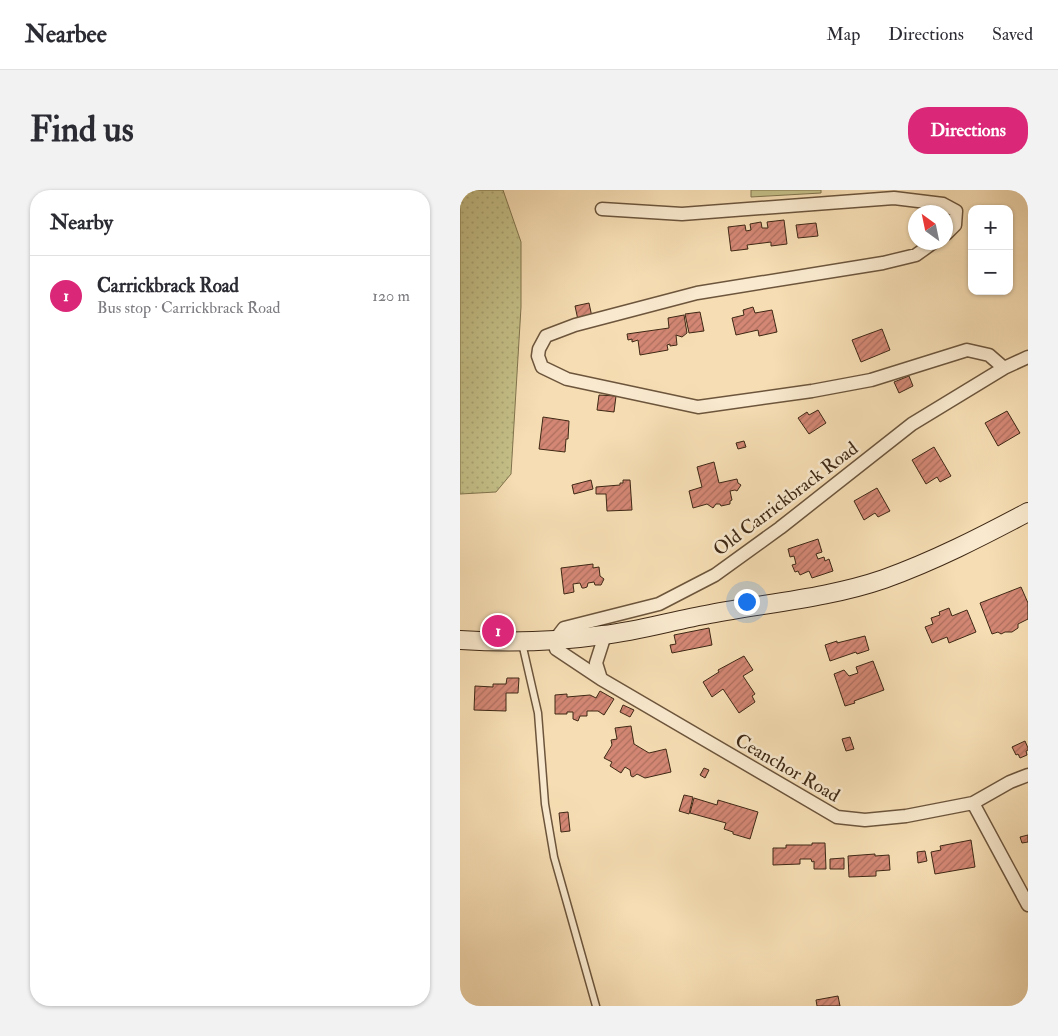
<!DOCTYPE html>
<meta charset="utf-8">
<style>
body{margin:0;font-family:"IM FELL Double Pica",serif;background:#f2f2f3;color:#2b2b33}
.controls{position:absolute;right:15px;top:15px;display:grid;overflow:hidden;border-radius:10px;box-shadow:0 1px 4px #0004}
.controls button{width:45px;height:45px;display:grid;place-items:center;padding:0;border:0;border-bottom:1px solid #e1e1e2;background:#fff;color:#2b2b33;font:25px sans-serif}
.compass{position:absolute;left:448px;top:15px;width:45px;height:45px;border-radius:50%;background:#fff;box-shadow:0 1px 4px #0004;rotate:327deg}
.you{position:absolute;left:286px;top:411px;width:18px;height:18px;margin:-12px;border:4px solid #fff;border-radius:50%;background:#1a73e8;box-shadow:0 0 0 8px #1a73e833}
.badge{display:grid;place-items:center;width:32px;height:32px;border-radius:50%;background:#db2777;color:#fff;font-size:16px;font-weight:700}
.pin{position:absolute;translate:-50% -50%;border:2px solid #fff;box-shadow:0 1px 5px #0006}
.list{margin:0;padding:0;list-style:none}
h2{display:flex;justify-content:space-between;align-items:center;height:65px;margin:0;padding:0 20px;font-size:21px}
h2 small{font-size:16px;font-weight:400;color:#7c7c81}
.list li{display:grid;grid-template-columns:32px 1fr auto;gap:15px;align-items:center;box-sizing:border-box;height:80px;padding:0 20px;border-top:1px solid #e1e1e2}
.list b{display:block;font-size:19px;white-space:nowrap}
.list p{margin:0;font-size:16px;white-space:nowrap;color:#7c7c81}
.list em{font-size:16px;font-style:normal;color:#7c7c81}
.map{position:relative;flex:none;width:568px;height:816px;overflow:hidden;border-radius:20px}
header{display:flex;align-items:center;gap:30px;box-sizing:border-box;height:70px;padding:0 25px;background:#fff;border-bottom:1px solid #e1e1e2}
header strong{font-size:24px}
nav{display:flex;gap:28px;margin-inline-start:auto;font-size:18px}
.intro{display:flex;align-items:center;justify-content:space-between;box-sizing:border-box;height:120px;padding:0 30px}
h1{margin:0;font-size:35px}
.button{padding:12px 22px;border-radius:20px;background:#db2777;color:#fff;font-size:18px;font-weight:700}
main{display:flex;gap:30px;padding:0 30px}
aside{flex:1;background:#fff;border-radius:20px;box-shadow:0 1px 4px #0004}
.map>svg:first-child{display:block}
</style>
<header>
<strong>Nearbee</strong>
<nav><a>Map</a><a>Directions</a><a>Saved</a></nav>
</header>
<div class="intro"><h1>Find us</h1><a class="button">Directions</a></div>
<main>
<aside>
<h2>Nearby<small></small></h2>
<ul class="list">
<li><span class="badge">1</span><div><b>Carrickbrack Road</b><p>Bus stop · Carrickbrack Road</p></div><em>120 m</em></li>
</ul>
</aside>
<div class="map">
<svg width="568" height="816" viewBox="0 0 568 816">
<defs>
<pattern id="grass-dots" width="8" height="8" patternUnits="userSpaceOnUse" patternTransform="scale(1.25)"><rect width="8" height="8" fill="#c4bf87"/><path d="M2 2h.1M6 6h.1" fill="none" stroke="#a9a474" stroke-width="1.8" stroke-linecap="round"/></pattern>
<pattern id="building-hatch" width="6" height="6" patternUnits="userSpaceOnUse" patternTransform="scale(1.25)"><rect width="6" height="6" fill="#d38774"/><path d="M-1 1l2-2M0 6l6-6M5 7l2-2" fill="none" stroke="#ad6e5e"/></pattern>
</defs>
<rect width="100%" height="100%" fill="#f6ddb3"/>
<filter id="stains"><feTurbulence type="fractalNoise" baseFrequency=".004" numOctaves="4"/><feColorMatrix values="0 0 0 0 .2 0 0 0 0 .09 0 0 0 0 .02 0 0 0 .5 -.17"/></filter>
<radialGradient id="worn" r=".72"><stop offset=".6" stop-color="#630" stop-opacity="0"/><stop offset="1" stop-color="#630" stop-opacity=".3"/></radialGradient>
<path fill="url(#grass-dots)" stroke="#81744e" d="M0 0H43L61 52V117L51 284 36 302 0 304Z"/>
<path fill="#c4bf87" stroke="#81744e" d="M291 0H361V3L291 7Z"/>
<path fill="url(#building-hatch)" stroke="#3e2815" d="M324 30 327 54 311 56V52L287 55 288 59 271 61 268 37 285 35 286 41 291 40 290 34 301 32 302 38H308L307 32Z
M356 33 358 46 338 48 336 35Z
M129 113 132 127 118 130 115 116Z
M293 117 295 123 312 120 317 142 299 146 298 140 276 145 272 128 284 125 283 120Z
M240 122 244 141 229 143 225 124Z
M224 125 227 143 222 147 216 145 217 155 210 156V154L207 155 208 160 180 165 178 150 172 152V149L168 150 167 144 209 138 208 128Z
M422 139 430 160 401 172 392 150Z
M449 186 453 196 439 203 434 192Z
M139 205 156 206 154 222 137 220Z
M358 220 366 233 349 244 338 228 347 222 349 225Z
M547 221 560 243 538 256 525 233Z
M83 227 109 231 108 249H106L105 262 79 259Z
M284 251 286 257 278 259 276 253Z
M474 257 491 286 480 292 477 287 466 294 452 270Z
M254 272 259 293 277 289 278 293 281 295 277 301 275 300 270 301 272 310 270 311V314L261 316 260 314H256L253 318 247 314 233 318 229 301 242 297 237 277Z
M131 290 133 299 114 304 112 295Z
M163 290H170L172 320 147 321 146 304H136V297L160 295V293H163Z
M417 298 430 321 418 327 415 323 404 330 394 311Z
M358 349 362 362 356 364 358 369 364 367 365 371 369 369 373 381 352 388 349 381 340 385 338 381 335 382 332 375 336 374 334 366 330 367 328 359Z
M133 374V378L139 377 140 386 144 389 141 395H135L134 392 128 393 127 397 124 398H122L120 393 113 394 114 402 104 404 101 378Z
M561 397 568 413V429L558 434V438L552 442H545L541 444 538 442 532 444 520 413Z
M489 418 492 426 507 420 516 442 489 453 487 447 472 453 465 437 473 434 471 428 480 425 479 422Z
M249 438 252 455 212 463 210 455 216 454 214 445Z
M405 446 409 460 397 464 396 462 370 471 365 455 377 451V453Z
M284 466 293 480 283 486 295 504 292 506 295 512 279 523 263 499 252 507 243 492 259 482 258 480Z
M413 471 424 500 394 511 395 513 385 516 374 484 384 480 389 486 398 483 396 477Z
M47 488H59L58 503H46V521L14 520 15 496 33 497V494H46Z
M140 501 154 509 144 525 138 521H127V526H120L118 531 113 529V522H107V524H95V505L107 504V507L130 505 136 508Z
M163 515 174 520 170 527 160 522Z
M171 536 174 554 189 563 206 559 211 582 185 588 177 584 173 587 171 586 170 580 165 577 161 583 150 576 152 572 144 568 152 555 151 550 157 549 155 538Z
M390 547 394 559 386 561 382 549Z
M565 551 568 558V560L566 561 567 565 560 568 558 564 556 565 552 557Z
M244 578 249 580 245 588 240 585Z
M224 605 233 607 229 624 219 621Z
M234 608 257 615 258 610 298 622 290 649 273 644V642L264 639 266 633 230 623Z
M108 622 110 641 101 642 99 623Z
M568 645V652L562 653 560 647Z
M511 650 515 677 475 684 471 662 481 660 480 656Z
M352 653H365L366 679H354V671L352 672 351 669H340V674L313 675V658H326V655H352Z
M465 661 467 671 458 673 457 662Z
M415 664V666L429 665 430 680 416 681V686L389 687 388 666Z
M384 668V679H370V669Z
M378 806 380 816H357L356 810Z"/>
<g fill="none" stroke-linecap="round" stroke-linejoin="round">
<g stroke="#6c553c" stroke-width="9">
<path id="service" d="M62 453 78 523 85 614 94 667 136 816"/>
</g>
<g stroke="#6c553c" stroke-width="15">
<path id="minor" d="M142 19 222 24 434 8 483 14 496 21 495 35 486 44
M474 52 456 65 423 73 237 103 115 135 86 146 79 159 78 166 82 177 107 189 238 217 352 201 411 190 507 160 529 165 544 178
M568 167 544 178 452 234 320 338 255 385 199 414 104 438 94 451 96 459 141 489 377 627 405 630 446 626 513 613 550 592 568 585
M141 489 136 473 145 445
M513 613 568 715"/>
</g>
<g stroke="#3e2815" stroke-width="20">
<path id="secondary" d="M0 450C48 453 95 452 143 445 179 441 215 430 250 424 307 413 369 408 424 389 474 371 521 347 568 322"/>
</g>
<use href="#service" stroke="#f9e9ce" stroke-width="6"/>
<use href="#minor" stroke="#f9e9ce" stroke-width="12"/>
<use href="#secondary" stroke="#f9e9ce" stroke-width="18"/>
</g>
<g text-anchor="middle" stroke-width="5" stroke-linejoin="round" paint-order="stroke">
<g font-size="19" fill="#3e2815" stroke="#f9e9ce">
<text transform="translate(325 308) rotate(-37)" y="7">Old Carrickbrack Road</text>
<text transform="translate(328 577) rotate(30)" y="7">Ceanchor Road</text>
</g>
</g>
<rect width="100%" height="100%" filter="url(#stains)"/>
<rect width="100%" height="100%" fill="url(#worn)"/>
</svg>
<div class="controls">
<button>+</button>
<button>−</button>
</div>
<svg class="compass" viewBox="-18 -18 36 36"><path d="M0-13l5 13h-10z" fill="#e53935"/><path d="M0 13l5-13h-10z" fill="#7c7c81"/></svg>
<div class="you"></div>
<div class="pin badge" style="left:38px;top:441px">1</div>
</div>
</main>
